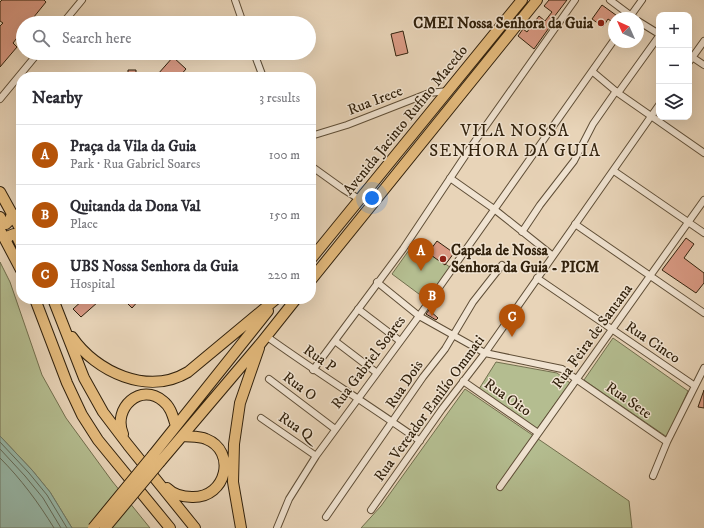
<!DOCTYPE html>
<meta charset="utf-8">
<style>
body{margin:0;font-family:"IM FELL DW Pica",serif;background:#f2f2f3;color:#2b2b33}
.controls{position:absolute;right:12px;top:12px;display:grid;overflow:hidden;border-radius:8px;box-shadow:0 4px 16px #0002}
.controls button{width:36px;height:36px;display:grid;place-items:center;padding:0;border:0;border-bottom:1px solid #e1e1e2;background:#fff;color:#2b2b33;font:20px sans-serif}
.compass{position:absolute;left:608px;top:12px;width:36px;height:36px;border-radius:50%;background:#fff;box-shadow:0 4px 16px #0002;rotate:315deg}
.you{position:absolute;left:372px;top:198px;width:14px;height:14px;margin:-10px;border:3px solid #fff;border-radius:50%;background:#1a73e8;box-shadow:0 0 0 6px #1a73e833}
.badge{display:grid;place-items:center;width:26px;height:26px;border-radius:50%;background:#b45309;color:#fff;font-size:13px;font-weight:700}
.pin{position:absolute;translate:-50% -33px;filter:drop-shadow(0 1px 2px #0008)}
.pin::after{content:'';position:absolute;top:21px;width:14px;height:12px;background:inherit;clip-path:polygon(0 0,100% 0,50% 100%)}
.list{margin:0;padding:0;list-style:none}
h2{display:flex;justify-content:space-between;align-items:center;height:52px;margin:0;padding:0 16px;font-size:17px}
h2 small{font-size:13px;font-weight:400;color:#7c7c81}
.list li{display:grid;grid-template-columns:26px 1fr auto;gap:12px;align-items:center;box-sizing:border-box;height:60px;padding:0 16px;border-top:1px solid #e1e1e2}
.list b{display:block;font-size:15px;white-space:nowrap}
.list p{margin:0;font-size:13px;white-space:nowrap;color:#7c7c81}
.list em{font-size:13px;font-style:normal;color:#7c7c81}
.icon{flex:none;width:22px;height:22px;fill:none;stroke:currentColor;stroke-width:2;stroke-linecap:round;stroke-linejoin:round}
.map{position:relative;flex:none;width:704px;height:528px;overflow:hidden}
.search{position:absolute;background:#fff;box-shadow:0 4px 16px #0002;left:16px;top:16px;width:300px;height:44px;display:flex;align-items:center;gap:10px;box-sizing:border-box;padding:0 14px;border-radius:22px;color:#7c7c81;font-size:15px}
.panel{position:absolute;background:#fff;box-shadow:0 4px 16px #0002;left:16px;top:72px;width:300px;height:232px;border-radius:16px}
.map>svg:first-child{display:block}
</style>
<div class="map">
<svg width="704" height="528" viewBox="0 0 704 528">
<rect width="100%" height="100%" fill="#e8d4b8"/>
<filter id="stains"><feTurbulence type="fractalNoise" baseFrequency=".005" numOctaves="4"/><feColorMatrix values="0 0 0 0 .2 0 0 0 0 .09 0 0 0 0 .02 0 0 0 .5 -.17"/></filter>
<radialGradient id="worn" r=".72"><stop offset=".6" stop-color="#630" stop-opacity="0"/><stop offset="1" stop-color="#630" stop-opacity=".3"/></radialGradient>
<path fill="#b4bd90" stroke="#726f4e" d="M414 243C419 257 424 251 432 254 438 257 445 264 451 268L427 300 392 274Z
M0 262 10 282 42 375 66 418 112 481 150 528H72L50 492 32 470 0 436Z
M613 338 688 391 667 437 584 380Z
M496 362 557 373 570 383 537 429 479 389Z
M465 389 629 501 632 528H361L381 506Z"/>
<path fill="#98b9aa" stroke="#6f7c6b" d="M0 436 32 470 50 492 72 528H0Z"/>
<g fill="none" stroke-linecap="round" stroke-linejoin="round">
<path stroke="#646d5b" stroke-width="1" d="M0 442 29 473 47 495 67 528
M0 449 25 476 43 498 61 528
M0 458C21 479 38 502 54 528"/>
</g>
<path fill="#da9a84" stroke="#31210c" d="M2 0H44L46 2 29 23H23V30L13 43 17 47 0 67V26L3 23 0 21V2Z
M549 0H567L554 17 556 18 534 49 518 36 523 29 527 32 539 16 545 21 552 12 544 6Z
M602 5 620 18H614V23L608 19 603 27 592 19Z
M403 31 408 53 396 56 391 34Z
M173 57 186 69 179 77H172L168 74 165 77H162L158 74Z
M128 70H136V76H128Z
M686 238 694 244 684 258 704 273V283L696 293 662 270Z
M437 241 454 253 445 265 428 253Z
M84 299H95L98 302 81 317 73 309Z
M123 299H140L132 308Z
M429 310 438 318 436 320 426 314Z
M704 390V408L698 407Z"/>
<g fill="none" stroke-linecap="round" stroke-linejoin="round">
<g stroke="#5f4e37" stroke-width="8">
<path id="street" d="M235 0 243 23
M610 0 634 18
M629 18 642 0
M638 21 659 34
M63 23 82 0
M254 53 263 77
M689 55 704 65
M689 62 704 41
M593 72 618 93 704 153
M618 93 659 36
M0 99 38 53
M311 136 347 125 429 93 448 91
M311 166 343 189 359 199
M614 171 704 233
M450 178 494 209 553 256
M575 224 704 313
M522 232 540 205 574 161 593 124 616 91
M537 278 695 386
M377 282 419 316 485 353 562 369 576 379 667 442
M358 309 400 341
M266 336C316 372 369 405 420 441
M335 341 377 373
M313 370 403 249 473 144 575 0
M269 379 335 429
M463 381 538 433
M261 418 316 456
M653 476 667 442 704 368
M500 487 704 200
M371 510 442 409 485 353 659 105
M326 517 423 377 445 349 473 302 502 265
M277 528 289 499 316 456 419 316 614 40"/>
</g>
<g stroke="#31210c" stroke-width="12">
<path id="primary" d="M0 192 21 230
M0 217 3 223 6 224 10 220 12 213
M0 230 21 270
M6 241 9 236 14 234 17 237 21 245
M311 259 522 0
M311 280 537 0
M35 299 67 383 82 415 98 440 170 528
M53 299 84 378 103 412 128 445 195 528
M72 337C96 372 148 396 188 372L276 299
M123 434C112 408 141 382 163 401 171 407 173 417 176 426
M153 455 268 311
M160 462 261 343 296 299
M167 488C174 495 182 497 192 497 227 498 237 451 206 439 199 436 190 437 182 436
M241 528 233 482 234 444 240 403 259 348"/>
</g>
<use href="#street" stroke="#f0e3d1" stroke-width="6"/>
<use href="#primary" stroke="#e4ba7c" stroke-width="10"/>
<g stroke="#31210c" stroke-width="12" stroke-linecap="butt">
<path id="primary-bridge" d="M93 528 153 455
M105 528 160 462"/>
</g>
<use href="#primary-bridge" stroke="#e4ba7c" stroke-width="10"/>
</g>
<g fill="#8f2418" stroke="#f0e3d1" stroke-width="1.5">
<circle cx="601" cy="23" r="4"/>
<circle cx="443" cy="259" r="4"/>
</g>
<g text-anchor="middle" stroke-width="3" stroke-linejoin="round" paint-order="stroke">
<g font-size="15" font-weight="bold" fill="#31210c" stroke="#f0e3d1" text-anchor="end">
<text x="593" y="28">CMEI Nossa Senhora da Guia</text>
<text x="451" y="255" text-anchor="start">Capela de Nossa<tspan x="451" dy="17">Senhora da Guia - PICM</tspan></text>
</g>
<g font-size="15" fill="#31210c" stroke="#f0e3d1">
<text transform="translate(375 100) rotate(-21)" y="5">Rua Irece</text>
<text transform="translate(405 120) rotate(-51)" y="5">Avenida Jacinto Rufino Macedo</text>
<text transform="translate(592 336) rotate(-54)" y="5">Rua Feira de Santana</text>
<text transform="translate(653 342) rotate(34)" y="5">Rua Cinco</text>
<text transform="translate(320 358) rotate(35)" y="5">Rua P</text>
<text transform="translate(368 362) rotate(-53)" y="5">Rua Gabriel Soares</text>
<text transform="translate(404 384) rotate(-56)" y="5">Rua Dois</text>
<text transform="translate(300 386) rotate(37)" y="5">Rua O</text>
<text transform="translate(508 397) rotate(35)" y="5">Rua Oito</text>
<text transform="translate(629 400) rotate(35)" y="5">Rua Sete</text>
<text transform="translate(429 408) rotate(-54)" y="5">Rua Vereador Emilío Ommati</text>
<text transform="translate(296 426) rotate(34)" y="5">Rua Q</text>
</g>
<g font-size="17" letter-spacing="1" fill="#31210c" stroke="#f0e3d1">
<text x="515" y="136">VILA NOSSA<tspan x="515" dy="20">SENHORA DA GUIA</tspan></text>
</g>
</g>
<rect width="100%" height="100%" filter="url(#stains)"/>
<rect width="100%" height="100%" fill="url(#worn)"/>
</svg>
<div class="controls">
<button>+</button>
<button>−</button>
<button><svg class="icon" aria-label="layers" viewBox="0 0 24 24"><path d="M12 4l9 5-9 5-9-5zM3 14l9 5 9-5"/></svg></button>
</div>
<svg class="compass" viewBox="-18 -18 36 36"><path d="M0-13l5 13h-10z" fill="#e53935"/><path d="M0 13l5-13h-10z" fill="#7c7c81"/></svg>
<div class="you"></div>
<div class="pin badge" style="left:421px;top:271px">A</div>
<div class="pin badge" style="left:432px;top:316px">B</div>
<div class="pin badge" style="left:512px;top:337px">C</div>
<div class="search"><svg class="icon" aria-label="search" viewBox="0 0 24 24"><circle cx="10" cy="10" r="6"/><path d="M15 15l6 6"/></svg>Search here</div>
<section class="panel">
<h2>Nearby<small>3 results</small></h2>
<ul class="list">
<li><span class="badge">A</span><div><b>Praça da Vila da Guia</b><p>Park · Rua Gabriel Soares</p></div><em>100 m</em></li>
<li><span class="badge">B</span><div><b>Quitanda da Dona Val</b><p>Place</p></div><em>150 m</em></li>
<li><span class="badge">C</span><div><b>UBS Nossa Senhora da Guia</b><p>Hospital</p></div><em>220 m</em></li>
</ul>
</section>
</div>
